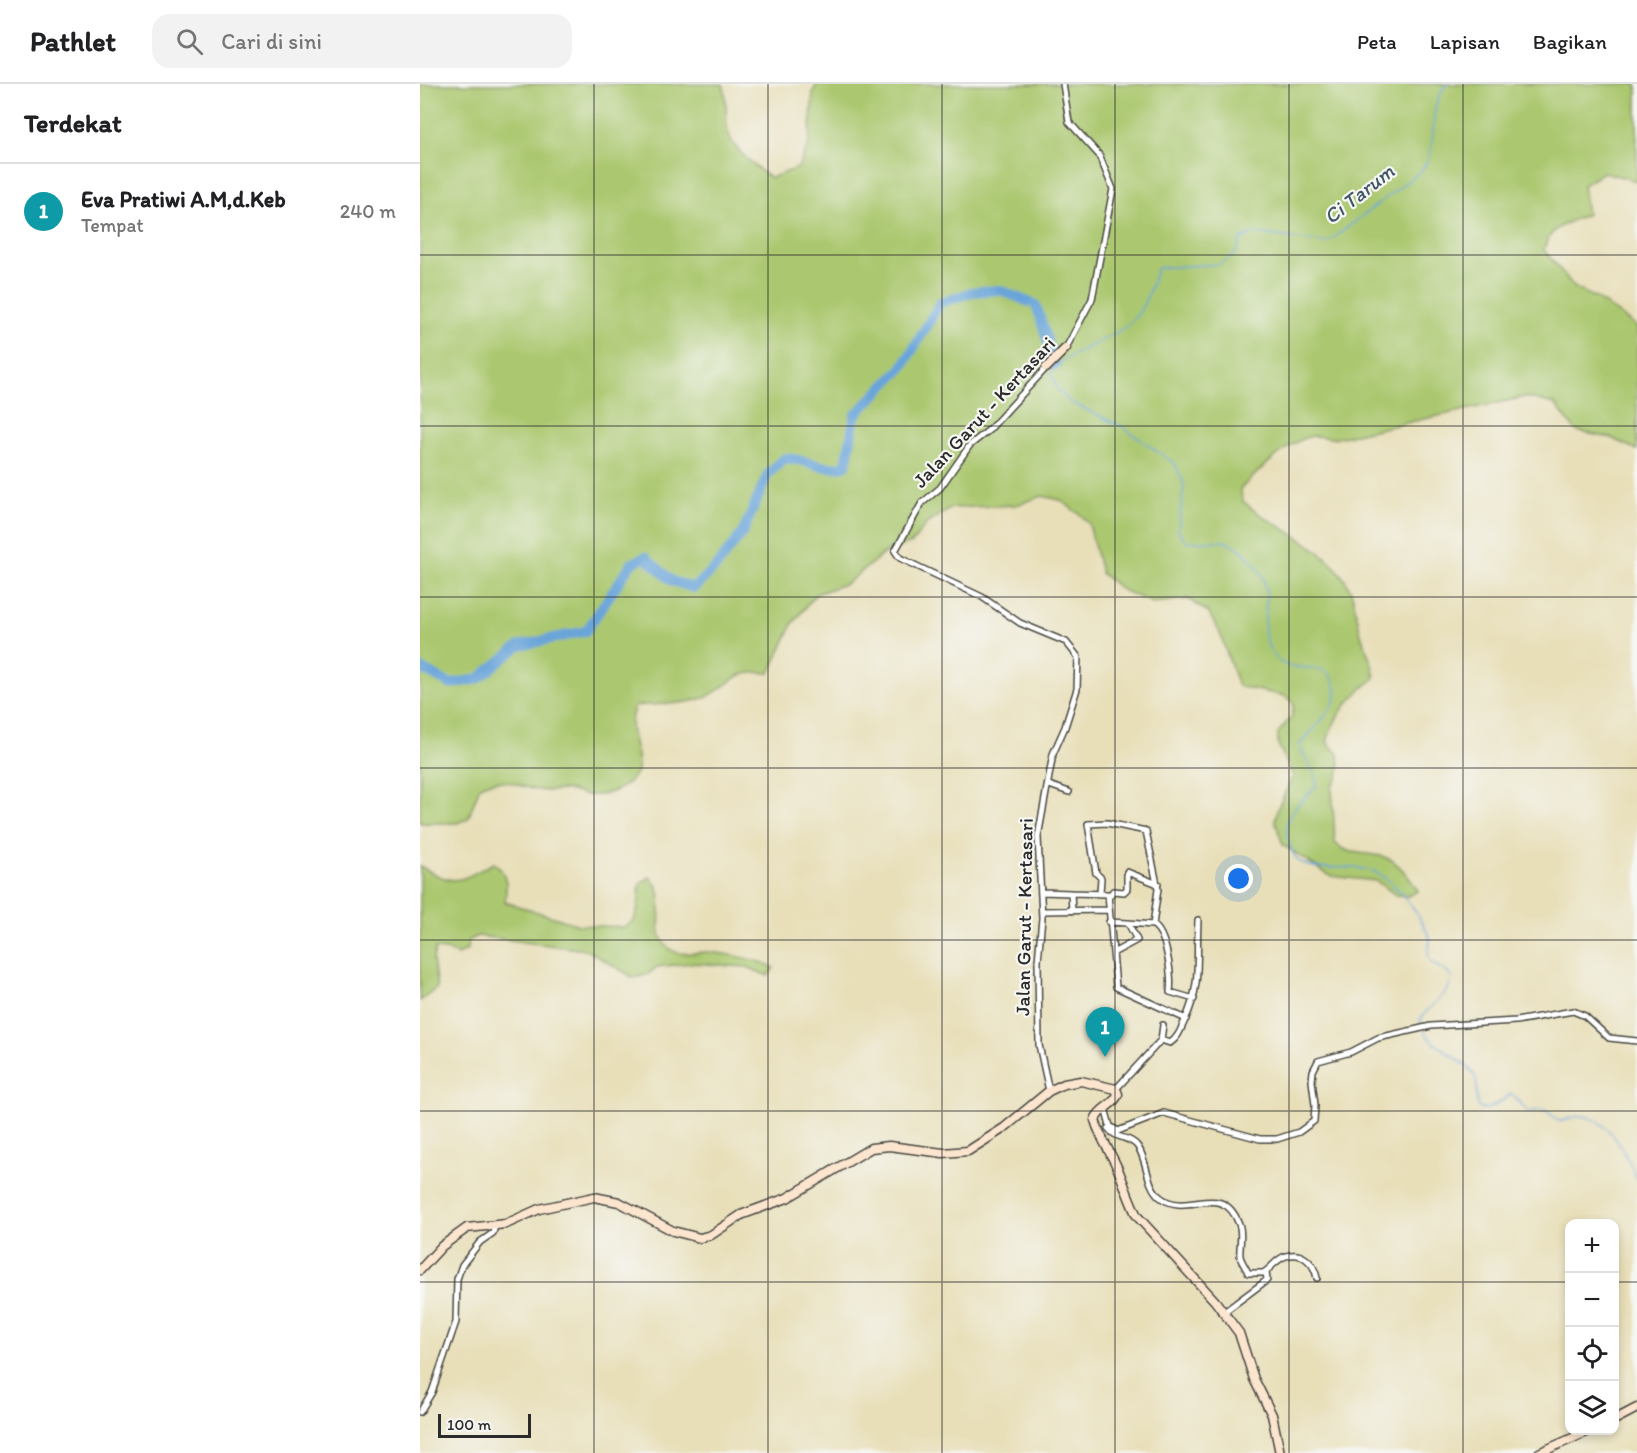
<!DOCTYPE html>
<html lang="id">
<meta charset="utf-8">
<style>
body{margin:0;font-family:Itim,sans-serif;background:#f2f2f2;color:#202124}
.controls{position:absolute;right:18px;bottom:18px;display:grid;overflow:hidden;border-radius:12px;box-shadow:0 3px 9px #0003}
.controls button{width:54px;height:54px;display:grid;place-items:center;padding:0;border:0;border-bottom:2px solid #e0e0e0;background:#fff;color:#202124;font:30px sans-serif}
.scale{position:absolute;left:18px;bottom:15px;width:93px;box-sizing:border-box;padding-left:6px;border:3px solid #2b2b2b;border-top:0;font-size:16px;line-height:21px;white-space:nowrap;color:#2b2b2b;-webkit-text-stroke:4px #f6f6f2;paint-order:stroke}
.you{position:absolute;left:819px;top:795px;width:21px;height:21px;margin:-15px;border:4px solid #fff;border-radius:50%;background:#1a73e8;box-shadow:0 0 0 9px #1a73e833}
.badge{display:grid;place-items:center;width:39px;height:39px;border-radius:50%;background:#b45309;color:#fff;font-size:20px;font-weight:700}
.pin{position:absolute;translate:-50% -50px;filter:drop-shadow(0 2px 3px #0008)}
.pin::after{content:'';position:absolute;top:32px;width:21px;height:18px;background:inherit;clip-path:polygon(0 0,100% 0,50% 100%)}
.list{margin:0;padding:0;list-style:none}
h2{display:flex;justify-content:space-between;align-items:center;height:78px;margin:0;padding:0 24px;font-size:26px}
h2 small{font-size:20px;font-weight:400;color:#757577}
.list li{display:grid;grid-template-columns:39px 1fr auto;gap:18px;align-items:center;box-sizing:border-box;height:96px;padding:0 24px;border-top:2px solid #e0e0e0}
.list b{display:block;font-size:22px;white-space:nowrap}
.list p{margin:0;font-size:20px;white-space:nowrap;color:#757577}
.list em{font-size:20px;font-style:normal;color:#757577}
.icon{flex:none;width:33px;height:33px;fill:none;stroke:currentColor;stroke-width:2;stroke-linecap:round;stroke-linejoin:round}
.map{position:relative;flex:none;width:1217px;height:1369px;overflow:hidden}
header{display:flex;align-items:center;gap:36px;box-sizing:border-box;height:84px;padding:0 30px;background:#fff;border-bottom:2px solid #e0e0e0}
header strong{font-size:28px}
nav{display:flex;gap:33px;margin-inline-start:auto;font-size:21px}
.search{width:420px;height:54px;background:#f2f2f2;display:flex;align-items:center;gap:15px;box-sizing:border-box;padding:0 21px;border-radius:18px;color:#757577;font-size:22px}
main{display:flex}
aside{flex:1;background:#fff}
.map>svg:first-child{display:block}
</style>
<header>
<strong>Pathlet</strong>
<div class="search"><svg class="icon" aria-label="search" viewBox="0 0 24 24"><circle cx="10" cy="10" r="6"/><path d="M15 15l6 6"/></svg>Cari di sini</div>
<nav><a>Peta</a><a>Lapisan</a><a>Bagikan</a></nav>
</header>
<main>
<aside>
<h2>Terdekat<small></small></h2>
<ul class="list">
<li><span class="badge" style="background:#0f9aa8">1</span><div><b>Eva Pratiwi A.M,d.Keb</b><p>Tempat</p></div><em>240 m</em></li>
</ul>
</aside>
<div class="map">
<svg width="1217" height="1369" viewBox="0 0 1217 1369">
<rect width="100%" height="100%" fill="#f6f6f2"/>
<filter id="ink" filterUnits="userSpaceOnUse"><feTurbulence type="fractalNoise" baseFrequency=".0167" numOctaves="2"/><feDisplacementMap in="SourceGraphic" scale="12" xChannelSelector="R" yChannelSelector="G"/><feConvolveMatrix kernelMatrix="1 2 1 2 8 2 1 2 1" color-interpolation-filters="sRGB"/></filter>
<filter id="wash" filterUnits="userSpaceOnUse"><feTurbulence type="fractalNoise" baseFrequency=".008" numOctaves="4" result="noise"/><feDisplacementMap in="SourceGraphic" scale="24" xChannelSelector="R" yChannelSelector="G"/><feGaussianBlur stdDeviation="1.35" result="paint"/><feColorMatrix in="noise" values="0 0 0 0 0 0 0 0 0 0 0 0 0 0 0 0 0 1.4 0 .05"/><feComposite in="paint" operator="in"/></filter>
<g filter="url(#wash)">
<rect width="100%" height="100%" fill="#e8dfb9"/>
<path fill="#abc86f" stroke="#6b7a4d" stroke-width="1.5" d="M0 0H303C308 16 305 27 307 43 309 64 335 82 350 94L378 84 389 60 393 8 397 0H1217V97L1184 88 1163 101 1167 130C1147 140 1129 142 1124 166L1155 204 1176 214 1217 243V366L1191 354 1156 347 1135 320 1105 313 917 354C909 355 901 352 893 352 870 355 837 389 820 405L823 417 831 424C867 450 909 463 930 505 934 512 938 540 941 550 945 566 953 578 955 594 933 610 914 632 907 658L918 670 920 681 918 693 912 703 915 759C930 774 951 766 969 775 982 782 990 795 998 807L988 812 976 811 956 797 910 792 863 761 855 737 857 726 873 692 858 660V649L872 632 874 620 865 612 818 602 800 549 788 528 768 515 733 519 702 506 681 489 669 440 662 432 640 416 622 412 596 421 531 424 506 440 492 459 467 467 427 499 396 510 373 539 350 589C308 586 316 599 286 613 265 621 237 620 215 622 203 647 224 673 216 689 208 705 183 713 167 711 160 710 152 706 145 706 135 706 128 708 118 706 96 702 82 691 60 702L48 735 37 739H0Z
M74 779C88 789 87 802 85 818L159 841 205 843 214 836 218 824 220 800 230 793C253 815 226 847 250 865 261 873 275 868 287 868 302 869 343 876 354 884L348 892 327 883 271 879 237 883 228 890 214 894 167 866 57 852 48 857 47 866 37 871 27 866 15 865 13 876 17 904 0 917V782C38 805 39 796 74 779Z"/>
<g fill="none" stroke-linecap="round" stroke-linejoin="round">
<path stroke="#6aa5da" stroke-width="1.5" d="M1003 942 1000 936C1009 921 1029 912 1032 894 1027 884 1014 885 1009 874 1006 867 1012 859 1009 852 999 829 978 801 957 789 936 777 892 792 877 775 873 771 871 764 869 759 859 733 879 720 896 703V692L879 662C888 649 919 624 916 606 911 572 877 591 860 578 824 546 868 510 829 474 823 467 816 460 807 458 794 455 779 459 766 457L758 447 764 401 755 380 703 343 650 318 638 306 631 289C640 271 692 256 710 239 725 225 731 203 737 184L800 180 816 169 821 155 837 149 907 159 1001 87C1023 58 1003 28 1027 0
M1004 947C1011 963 1043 973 1054 991 1060 1000 1054 1012 1058 1023 1072 1029 1080 1016 1092 1010L1108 1028 1125 1026 1139 1037C1147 1038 1154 1031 1162 1032 1191 1035 1207 1073 1217 1095"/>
<path stroke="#6aa5da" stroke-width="10" d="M0 584 30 600 58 595 99 562 166 547 211 480 225 473 252 497 274 504 296 483 323 448 348 390 365 374C387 375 406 389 426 381L435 331 482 284 520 219 552 208 580 206 616 221 635 281"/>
</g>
</g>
<g filter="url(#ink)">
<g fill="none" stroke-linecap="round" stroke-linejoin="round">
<g stroke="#474640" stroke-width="8">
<path id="street" d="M643 0 649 38 679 71 693 105 672 215 646 264
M626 284 569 346 550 361 520 404 502 419 475 467 480 474 562 513 600 539 646 558 658 573 657 605 645 643 633 670 618 753 622 834 618 877 619 961 629 1007
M629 701 649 708
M622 808 651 809
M680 809 681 794 676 789 668 740 687 739 726 747 738 805 733 841 708 839 717 856 693 869
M689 813 693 807 704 808 707 805V788L738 800
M622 827 688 826
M652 827 651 809 688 810 696 903 766 935
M689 838 708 839
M733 841C747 849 752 893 750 908L774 915
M741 956 743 941
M696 1005 741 956 750 959C758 954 761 945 765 936 782 901 776 873 778 836
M685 1024 690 1042 698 1047 744 1029 840 1055H857L879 1048 894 1037 895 1021 892 997 893 987 898 977 931 968 958 954 1011 942 1096 937 1153 927 1165 932 1189 954 1217 957
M688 1044C696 1056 711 1052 718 1063 728 1078 726 1101 740 1113 767 1135 802 1095 819 1140 823 1150 819 1162 820 1172 821 1178 826 1183 828 1189H843C851 1185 857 1174 866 1172 883 1167 894 1179 897 1194
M804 1228 847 1196 846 1188
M0 1328 12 1308 36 1238 37 1195 42 1181 60 1158 73 1149 75 1142"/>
</g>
<g stroke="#474640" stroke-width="11">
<path id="secondary" d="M626 284 646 264
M0 1186 22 1162 47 1144 86 1140 119 1125 174 1113 199 1118 253 1147 280 1154 291 1151 321 1131 367 1114 451 1064 469 1062 523 1069 548 1067 584 1044 629 1007 644 1000 661 997 696 1005 698 1010C694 1022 680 1023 675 1036 680 1054 690 1067 697 1083 704 1099 709 1116 717 1132L795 1217 819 1249 834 1295 852 1331 860 1369
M1194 1336 1217 1324
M1119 1369 1171 1346"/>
</g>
<use href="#street" stroke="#fff" stroke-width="5"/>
<use href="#secondary" stroke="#fce5cf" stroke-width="8"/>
</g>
</g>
<path fill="none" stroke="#2b2b2b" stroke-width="1.5" stroke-opacity="0.55" d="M174 0V1369M348 0V1369M522 0V1369M695 0V1369M869 0V1369M1043 0V1369M0 171H1217M0 342H1217M0 513H1217M0 684H1217M0 856H1217M0 1027H1217M0 1198H1150M1194 1198H1217"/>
<g text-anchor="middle" stroke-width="4.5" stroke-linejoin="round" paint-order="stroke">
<g font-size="20" fill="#2b2b2b" stroke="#f6f6f2">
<text transform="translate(564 328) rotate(-47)" y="7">Jalan Garut - Kertasari</text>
<text transform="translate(604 833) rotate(-89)" y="7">Jalan Garut - Kertasari</text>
</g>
<g font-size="21" font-style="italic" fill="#415668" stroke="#f6f6f2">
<text transform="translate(939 110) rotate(-38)" y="7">Ci Tarum</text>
</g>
</g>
</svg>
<div class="controls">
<button>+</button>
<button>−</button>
<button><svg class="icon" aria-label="locate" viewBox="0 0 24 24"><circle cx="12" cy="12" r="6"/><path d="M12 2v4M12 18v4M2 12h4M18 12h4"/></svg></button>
<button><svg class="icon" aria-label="layers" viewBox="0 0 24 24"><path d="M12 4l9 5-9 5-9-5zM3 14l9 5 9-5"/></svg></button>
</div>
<div class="scale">100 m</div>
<div class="you"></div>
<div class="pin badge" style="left:685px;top:973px;background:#0f9aa8">1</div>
</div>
</main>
